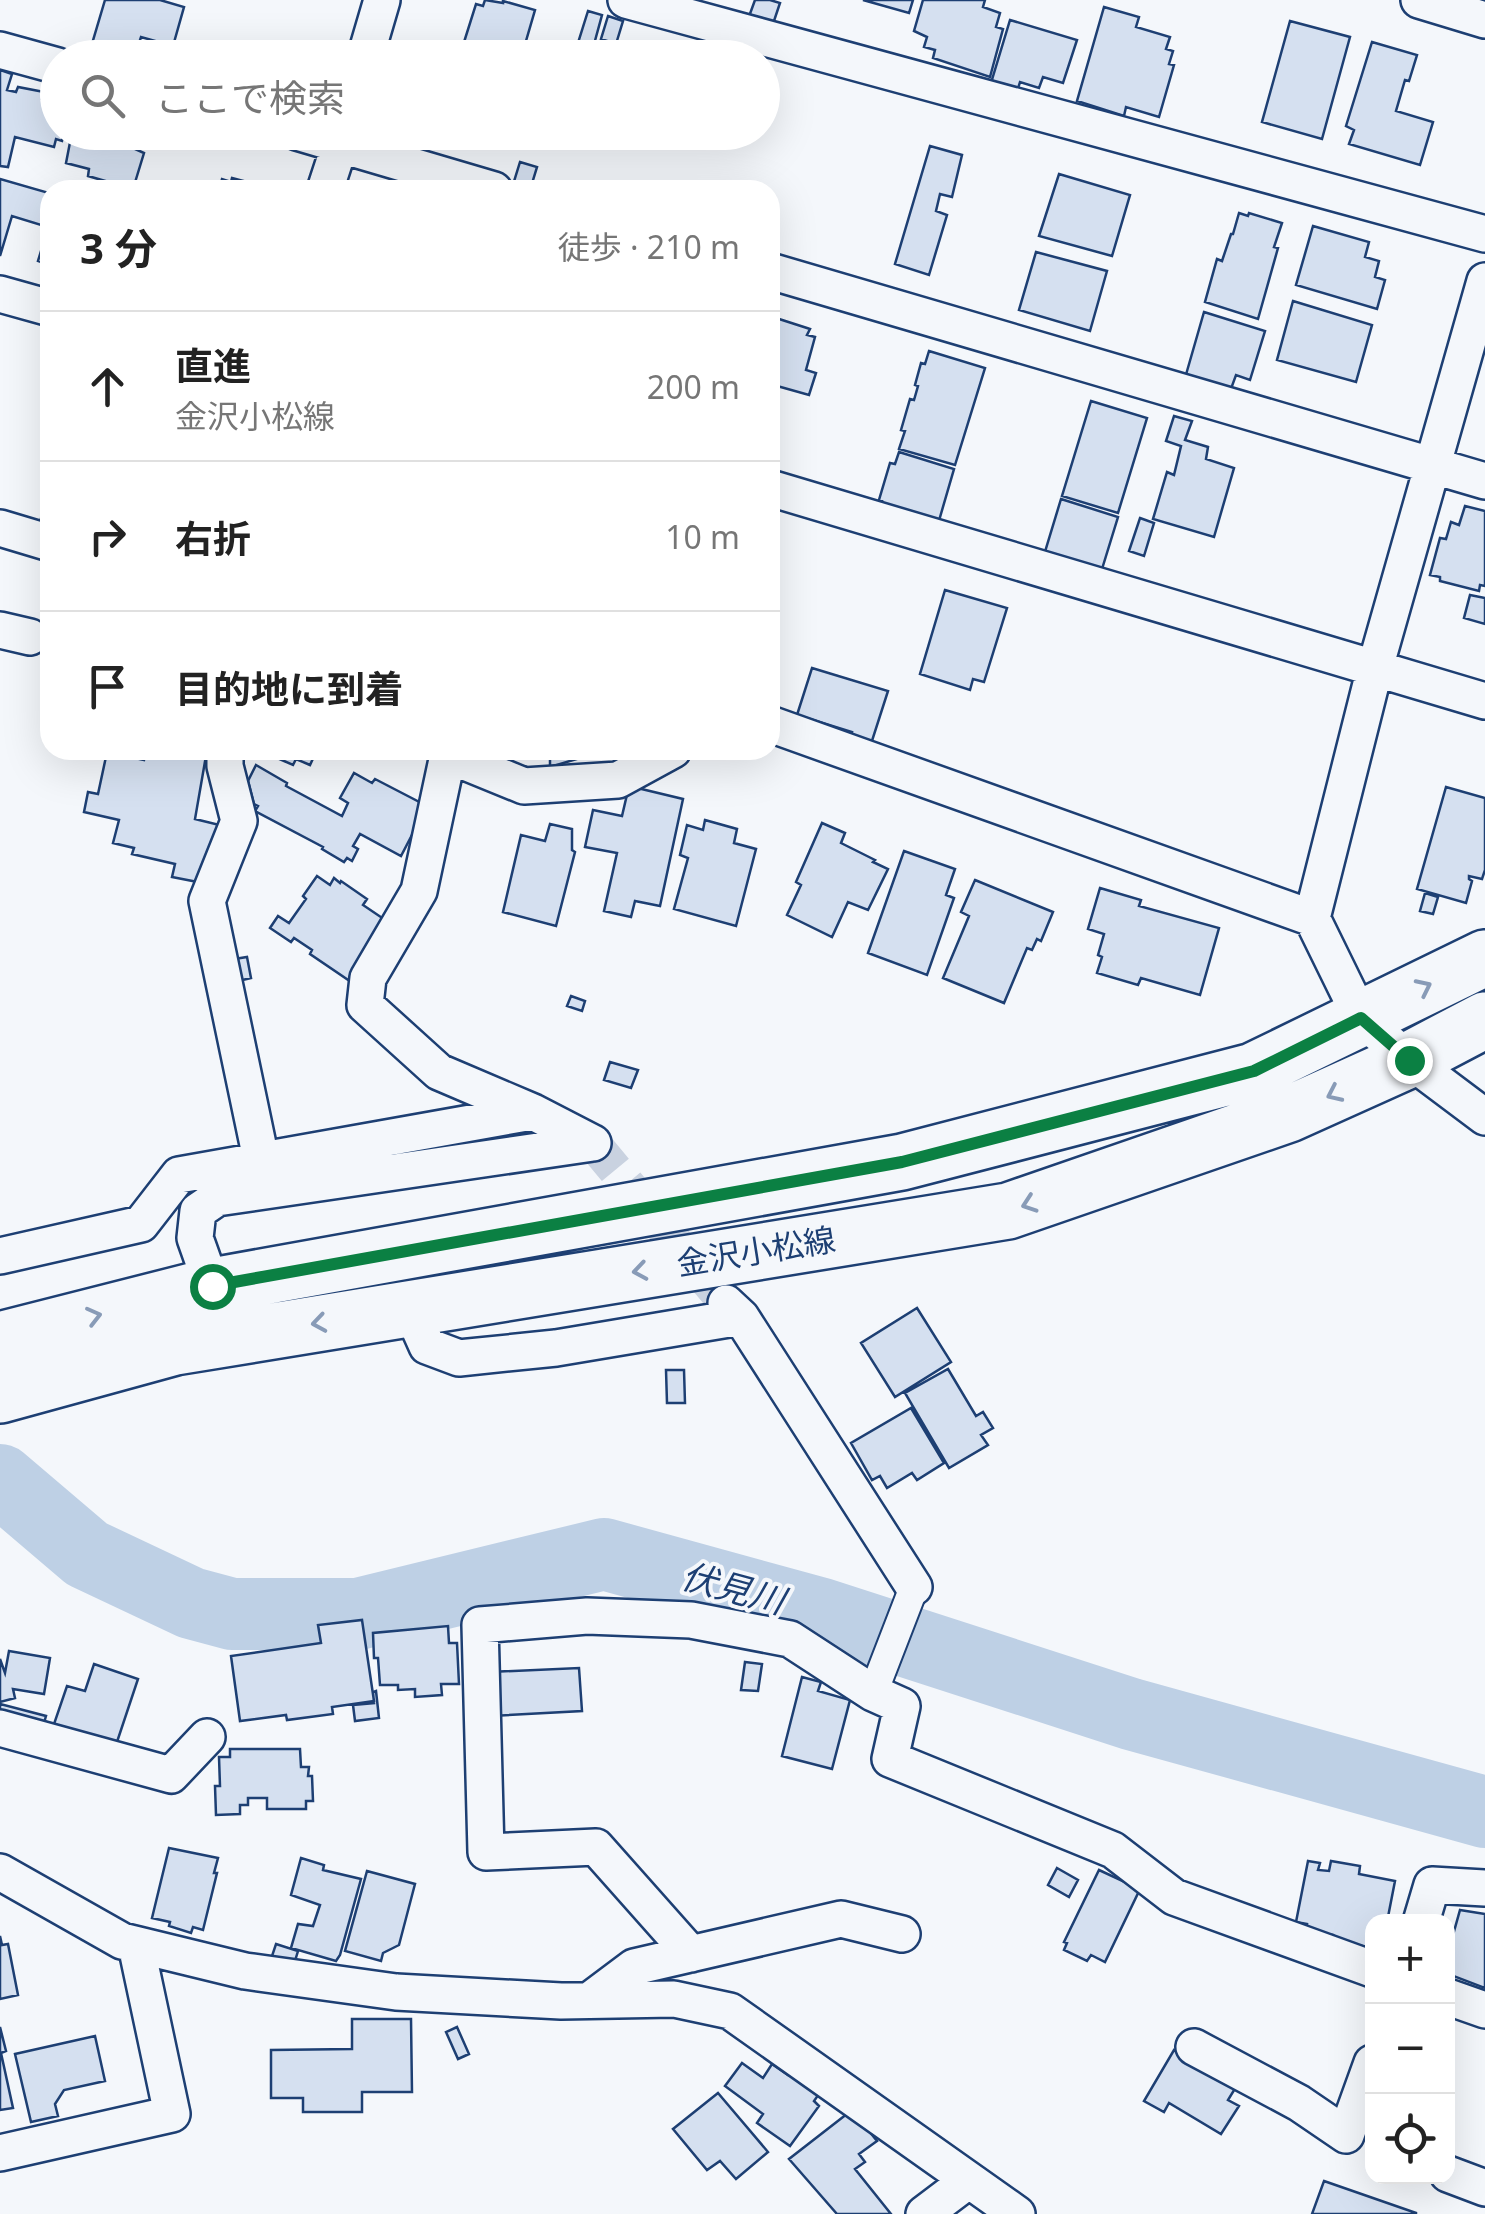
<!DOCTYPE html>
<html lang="ja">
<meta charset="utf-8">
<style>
body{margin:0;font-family:"Noto Sans","Noto Sans JP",sans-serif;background:#f2f2f2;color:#222}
.controls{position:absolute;right:30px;bottom:30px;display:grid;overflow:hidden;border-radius:20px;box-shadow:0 10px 40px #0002}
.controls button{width:90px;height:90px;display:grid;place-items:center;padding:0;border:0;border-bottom:2px solid #e0e0e0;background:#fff;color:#222;font:50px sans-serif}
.stop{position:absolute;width:30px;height:30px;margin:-22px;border:8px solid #0b8043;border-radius:50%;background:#fff}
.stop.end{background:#0b8043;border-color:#fff;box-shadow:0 2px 10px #0008}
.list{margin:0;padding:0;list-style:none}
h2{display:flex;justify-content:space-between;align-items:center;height:130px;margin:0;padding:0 40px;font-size:42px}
h2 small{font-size:32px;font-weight:400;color:#767676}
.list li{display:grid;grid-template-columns:65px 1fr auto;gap:30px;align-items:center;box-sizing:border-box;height:150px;padding:0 40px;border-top:2px solid #e0e0e0}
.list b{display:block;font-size:38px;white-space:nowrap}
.list p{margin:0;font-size:32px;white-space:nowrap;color:#767676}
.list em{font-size:32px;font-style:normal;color:#767676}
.icon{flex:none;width:55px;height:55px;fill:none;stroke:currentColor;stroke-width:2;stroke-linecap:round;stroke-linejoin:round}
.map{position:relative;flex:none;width:1485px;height:2214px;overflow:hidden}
.search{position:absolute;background:#fff;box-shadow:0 10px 40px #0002;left:40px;top:40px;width:740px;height:110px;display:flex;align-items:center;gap:25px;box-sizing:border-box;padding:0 35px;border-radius:55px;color:#767676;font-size:38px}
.panel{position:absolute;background:#fff;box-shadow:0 10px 40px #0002;left:40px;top:180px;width:740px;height:580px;border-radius:30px}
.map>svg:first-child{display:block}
</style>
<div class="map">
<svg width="1485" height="2214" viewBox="0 0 1485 2214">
<rect width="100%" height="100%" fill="#f4f7fb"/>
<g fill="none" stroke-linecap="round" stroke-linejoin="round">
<path stroke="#bed0e5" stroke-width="72" d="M0 1480 87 1554 191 1603 232 1614H358L604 1554 822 1614 1131 1714 1485 1812"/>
</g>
<path fill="#d5e0f0" stroke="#1d3f73" stroke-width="2.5" d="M105 0H160L184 7 173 46 141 37 136 52 125 50 123 58H102L89 54Z
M485 0 503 3V1L535 10 521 58H459L476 4 483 6Z
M755 0H770L780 3 771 30 747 22Z
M863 0H913L909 13Z
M923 0H985L983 7 1000 13 996 27 1003 29 990 77 933 58 935 50 924 47 927 37 914 31Z
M1104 7 1139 17 1136 27 1170 37 1166 49 1173 51 1169 64 1174 65 1159 117 1126 107 1124 116 1077 101Z
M588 11 602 15 593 48 578 43Z
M608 16 623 21 616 44 601 39Z
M1010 20 1077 40 1063 83 1043 77 1039 88 1020 82 1014 101 988 93Z
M1290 21 1350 37 1322 139 1262 122Z
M1372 42 1417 55 1409 81 1405 80 1396 111 1433 122 1420 165 1349 144 1354 130 1346 126Z
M0 70 12 74 7 90 16 92 18 87 44 92 42 99 58 104V132H64L62 141 56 139 54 147 15 137 8 167 0 166Z
M72 132H139L135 149 144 153 133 189 88 176 89 169 66 163Z
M930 146 962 155 952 197 940 194 936 211 947 215 929 275 895 264Z
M520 162 537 167 530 190 512 188Z
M1059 174 1130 195 1112 256 1039 236Z
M232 178 270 188 272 182 298 190H219L222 179 231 182Z
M0 179 49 193 41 225 12 216 0 256Z
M1239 213 1248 216 1249 213 1282 223 1274 247 1278 248 1258 319 1205 302 1217 259 1222 261 1231 234H1233Z
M50 221V265L38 261Z
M1313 226 1369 242 1365 257 1379 261 1375 277 1385 280 1377 309 1296 285Z
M1036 252 1107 271 1090 331 1019 310Z
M1293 301 1372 325 1356 382 1277 360Z
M1204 312 1265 331 1250 380 1236 375 1228 397 1183 385Z
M776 318 807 328 810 329 807 335 815 337 806 370 816 373 809 395 770 384V325L773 326Z
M929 351 985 368 955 465 899 449 905 431 901 430 910 399 914 400 918 386 915 385 921 363 925 364Z
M1091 401 1147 418 1118 513 1062 496Z
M1174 416 1192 421 1185 440 1208 447 1206 459 1234 468 1214 537 1153 519 1167 472 1174 475 1181 446 1166 441Z
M899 452 954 469 936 531 879 514 882 501 879 500 890 463 895 464Z
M50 486V525L40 522Z
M1061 499 1118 517 1098 582 1041 565Z
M1465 506 1485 511V586L1480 585 1479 591 1440 581V577L1430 575 1440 538 1446 539 1451 522 1459 525Z
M1140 518 1154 523 1144 556 1129 551Z
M945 590 1007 608 984 682 973 679 970 690 920 674Z
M1470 595 1485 598V624L1464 618Z
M812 668 888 691 871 744 850 738 852 732 797 715Z
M146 750 164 754 165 750H207L195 819 236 829 213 885 172 877 175 864 132 854 134 848 113 843 119 820 84 812 88 792 98 794 107 752 144 760Z
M259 750H317L310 765 296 759 293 765Z
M550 750H580V758L550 767Z
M256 765 287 783 286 786 342 816 348 803 340 798 354 773 372 783 375 779 427 806 401 856 360 834 353 846 358 849 352 861 347 858 344 862 322 849 323 847 255 811 258 806 254 804 248 781Z
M629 786 683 799 660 906 635 901 631 917 604 911 617 853 585 847 593 810 622 816Z
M1446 787 1485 798V870L1482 879 1469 876V879L1472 881 1466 903 1417 889Z
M705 820 737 829 734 843 756 849 736 926 674 909 688 858 680 855 687 825 703 830Z
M822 823 845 833 841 843 875 860 873 862 888 869 868 910 848 902 832 937 787 915 801 885 796 882Z
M550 824 572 829V850L575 852 556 926 503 912 521 835 545 841Z
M904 851 955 869 946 895 954 898 927 975 868 953Z
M317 876 330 885 334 878 340 883 341 881 367 899 363 905 400 930 360 988 310 954 312 950 294 938 291 942 270 928 278 916 289 923 306 899 303 896Z
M975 880 1053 912 1041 941 1037 939 1032 950 1027 948 1004 1003 943 978 969 916 961 912Z
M1100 888 1141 900 1139 906 1219 928 1200 995 1141 978 1138 985 1097 973 1102 957 1098 955 1104 934 1088 929Z
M1425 893 1438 897 1433 914 1420 911Z
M247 957 251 978 234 982 228 960Z
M571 996 585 1001 582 1011 567 1006Z
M610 1062 638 1070 631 1088 604 1080Z
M917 1308 951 1362 895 1397 861 1343Z
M948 1369 976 1416 983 1412 993 1428 981 1435 988 1445 949 1468 905 1393Z
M666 1370H684L685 1403H667Z
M911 1408 944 1463 917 1480 912 1473 887 1488 880 1476 872 1480 851 1443Z
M362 1620 374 1701 332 1707 333 1714 287 1720 286 1715 240 1721 231 1656 321 1643 318 1625Z
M448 1626 449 1643H457L459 1684H441L442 1695 415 1697V1689L398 1690V1685H380L378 1658H374L373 1633Z
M9 1651 50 1658 44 1694 13 1689 15 1698 0 1702V1659L5 1673Z
M745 1662 762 1664 758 1691 741 1690Z
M94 1664 138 1679 114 1751 54 1724 67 1686 85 1691Z
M579 1668 582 1711 492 1716 490 1672Z
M802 1677 821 1682 818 1691 850 1700 832 1769 782 1756Z
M376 1691 379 1718 355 1721 353 1705 374 1703 373 1692Z
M0 1704 46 1716 42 1730 0 1717Z
M230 1749H300L301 1767H309L308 1776H312L313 1801H306V1809H267V1798H248V1805H240V1814L216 1815 215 1786H220L219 1757H230Z
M169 1848 218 1858 214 1873H217L203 1930 193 1927 191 1933 169 1926 170 1922 152 1918Z
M301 1858 324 1865 323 1870 361 1879 340 1955 336 1961 291 1948 298 1924 313 1926 320 1905 291 1895Z
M1308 1861 1320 1863 1318 1870 1329 1871 1331 1861 1360 1866 1359 1874 1395 1881 1387 1922H1372V1948L1332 1940 1333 1935 1306 1930 1307 1924 1296 1922Z
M1057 1868 1078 1880 1069 1897 1048 1885Z
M1099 1870 1140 1889 1105 1962 1091 1955 1087 1961 1064 1950 1067 1943 1064 1942Z
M367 1871 415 1884 399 1945 383 1953 381 1961 345 1951Z
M1460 1910 1485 1914V1988L1448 1974V1953Z
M0 1936 2 1945 8 1944 18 1995 0 1999Z
M276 1944 298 1951 294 1964 271 1959Z
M352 2019H411L412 2092H362V2112H303V2098H271V2050L352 2049Z
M0 2027 6 2051 1 2053 13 2108 0 2110Z
M457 2027 469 2054 458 2059 446 2032Z
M95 2036 105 2081 64 2090 55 2104 58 2116 31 2122 15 2054Z
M1174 2050 1236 2087 1228 2100 1239 2106 1221 2134 1169 2103 1164 2112 1144 2101Z
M742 2063 763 2078 772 2064 788 2075 792 2069 821 2091 814 2101 819 2106 790 2146 757 2123 763 2114 725 2086Z
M718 2093 768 2152 736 2179 720 2161 707 2170 673 2129Z
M852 2110 877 2141 859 2154 865 2162 855 2169 891 2214H837L789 2159Z
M1324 2181 1416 2213V2214H1312Z"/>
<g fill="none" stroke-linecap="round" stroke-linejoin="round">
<path stroke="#c9d2e0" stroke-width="35" stroke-dasharray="35 18" stroke-linecap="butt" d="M593 1143 725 1302"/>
<g stroke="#1d3f73" stroke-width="32">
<path id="pedestrian" d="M873 1693 914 1587"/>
</g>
<g stroke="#1d3f73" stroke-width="40">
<path id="minor" d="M626 0 1485 234
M1419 0 1485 20
M0 50 58 66
M365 58 382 0
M297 132 494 190
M325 190 344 132
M770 271 1485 481
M0 294 50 308
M770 488 1485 701
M0 528 50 543
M0 630 30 637
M770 724 1312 918 1361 1018 1409 1060 1485 1117
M225 750V766L239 821 207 901 261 1159
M1312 918 1375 668 1485 281
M593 1143 533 1112 439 1072 365 1005 368 978 419 891 448 755 524 786 618 780 673 750
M0 1256 141 1224 179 1175 532 1112
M212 1286 195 1238 198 1211 217 1198 593 1143
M726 1303 741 1317 914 1587
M410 1308 427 1346 459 1358 556 1348 741 1317
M0 1728 171 1775 207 1737
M0 1872 122 1941 245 1971 396 1992 561 2001 674 1999 730 2011 1017 2214
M1421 1922 1432 1885 1485 1888
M691 1954 596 1847 486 1852 480 1625 587 1616 691 1620 790 1639 873 1693 902 1706 890 1759 1113 1850 1174 1897 1372 1969
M1448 1997 1485 2010
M590 2000 634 1967 841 1919 902 1934
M1194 2047 1299 2103 1346 2135 1372 2063
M0 2153 172 2114 136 1945
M1448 2174 1485 2188
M924 2214 969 2180"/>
</g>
<g stroke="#1d3f73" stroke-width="60">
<path id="primary" d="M0 1340 212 1286 902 1162 1253 1071 1485 958
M0 1395 175 1347 1008 1211 1289 1114 1409 1060 1485 1020"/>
</g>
<use href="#pedestrian" stroke="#f4f7fb" stroke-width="28"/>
<use href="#minor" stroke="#f4f7fb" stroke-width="35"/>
<use href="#primary" stroke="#f4f7fb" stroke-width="55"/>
</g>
<defs><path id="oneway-chevron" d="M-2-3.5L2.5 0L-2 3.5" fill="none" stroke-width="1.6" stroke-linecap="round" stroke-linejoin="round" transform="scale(2.5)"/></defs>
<g stroke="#889bb7">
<use href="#oneway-chevron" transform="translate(1424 987) rotate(-26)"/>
<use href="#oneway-chevron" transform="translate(1334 1094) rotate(155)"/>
<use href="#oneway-chevron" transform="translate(1029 1204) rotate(161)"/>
<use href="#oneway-chevron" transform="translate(640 1271) rotate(171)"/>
<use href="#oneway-chevron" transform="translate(94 1316) rotate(-14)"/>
<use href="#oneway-chevron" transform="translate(319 1323) rotate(171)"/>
</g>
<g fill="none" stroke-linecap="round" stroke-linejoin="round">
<path stroke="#0b8043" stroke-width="12" d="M212 1286 902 1162 1254 1071 1361 1018 1409 1060"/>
</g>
<g text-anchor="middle" stroke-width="8" stroke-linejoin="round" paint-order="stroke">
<g font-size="32" fill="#1d3f73" stroke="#f4f7fb">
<text transform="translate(756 1252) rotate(-9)" y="11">金沢小松線</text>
</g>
<g font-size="35" font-style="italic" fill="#1d3f73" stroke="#f4f7fb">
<text transform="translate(733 1589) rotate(15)" y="12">伏見川</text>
</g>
</g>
</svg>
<div class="controls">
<button>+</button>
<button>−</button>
<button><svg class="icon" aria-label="locate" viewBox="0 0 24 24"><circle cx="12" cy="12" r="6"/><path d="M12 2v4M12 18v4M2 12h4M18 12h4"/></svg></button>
</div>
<div class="stop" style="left:212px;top:1286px"></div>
<div class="stop end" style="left:1409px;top:1060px"></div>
<div class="search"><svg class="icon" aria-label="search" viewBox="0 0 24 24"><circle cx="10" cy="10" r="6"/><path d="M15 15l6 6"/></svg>ここで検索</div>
<section class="panel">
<h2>3 分<small>徒歩 · 210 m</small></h2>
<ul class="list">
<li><svg class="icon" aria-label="ahead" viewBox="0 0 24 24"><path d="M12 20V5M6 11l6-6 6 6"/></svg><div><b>直進</b><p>金沢小松線</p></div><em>200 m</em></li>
<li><svg class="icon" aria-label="right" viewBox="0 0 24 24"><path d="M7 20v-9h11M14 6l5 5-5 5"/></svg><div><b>右折</b></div><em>10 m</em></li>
<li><svg class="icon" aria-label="arrive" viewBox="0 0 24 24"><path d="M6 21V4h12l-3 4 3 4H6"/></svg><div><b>目的地に到着</b></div></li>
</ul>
</section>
</div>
